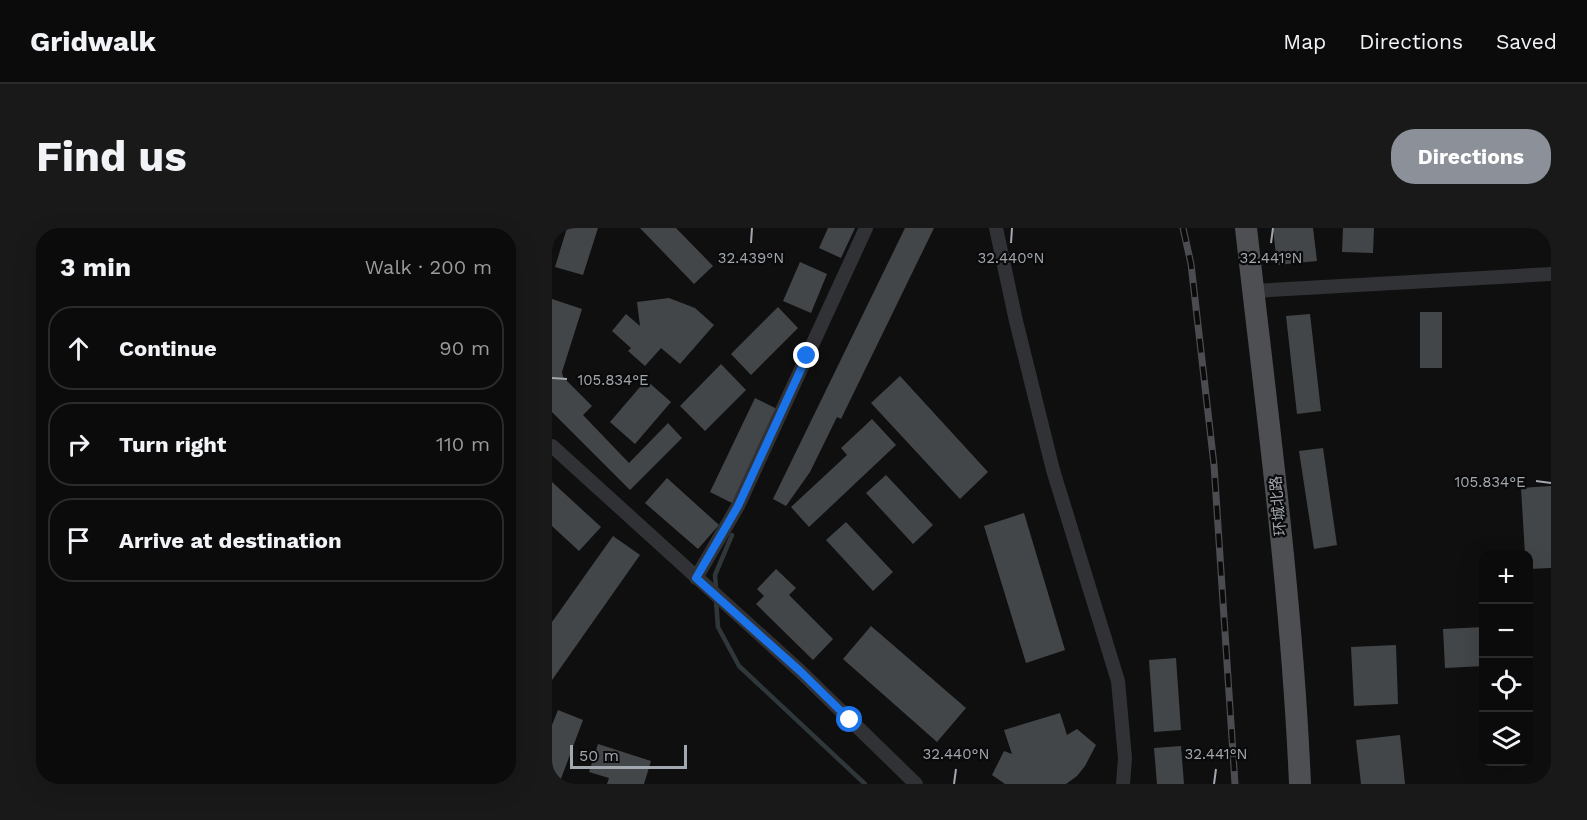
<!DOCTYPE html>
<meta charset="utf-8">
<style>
body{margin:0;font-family:"Work Sans","Noto Sans SC",sans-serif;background:#19191a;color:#f1f3f6}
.controls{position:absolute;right:18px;bottom:18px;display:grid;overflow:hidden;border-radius:12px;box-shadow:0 6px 24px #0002}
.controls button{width:54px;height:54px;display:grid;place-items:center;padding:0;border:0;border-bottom:2px solid #2b2b2d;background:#0b0b0c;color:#f1f3f6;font:30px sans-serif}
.scale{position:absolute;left:18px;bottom:15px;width:117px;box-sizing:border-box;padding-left:6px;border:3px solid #a2a8af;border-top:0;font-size:16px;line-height:21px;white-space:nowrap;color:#a2a8af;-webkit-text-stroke:4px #0a0a0b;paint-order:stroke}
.stop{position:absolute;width:18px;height:18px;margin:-14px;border:4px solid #1a73e8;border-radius:50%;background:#fff}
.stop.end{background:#1a73e8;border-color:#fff;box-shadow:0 2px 6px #0008}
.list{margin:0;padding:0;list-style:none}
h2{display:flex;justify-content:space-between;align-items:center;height:78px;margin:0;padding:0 24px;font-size:26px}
h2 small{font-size:20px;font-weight:400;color:#9a9b9d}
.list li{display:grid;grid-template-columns:39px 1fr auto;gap:18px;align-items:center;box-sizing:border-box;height:84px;margin:0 12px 12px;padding:0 12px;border:2px solid #2b2b2d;border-radius:24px}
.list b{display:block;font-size:22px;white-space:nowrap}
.list em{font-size:20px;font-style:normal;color:#9a9b9d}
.icon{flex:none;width:33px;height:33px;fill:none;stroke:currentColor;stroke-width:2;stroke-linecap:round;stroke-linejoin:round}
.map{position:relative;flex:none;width:999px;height:556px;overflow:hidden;border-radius:24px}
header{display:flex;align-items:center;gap:36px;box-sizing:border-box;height:84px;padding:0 30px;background:#0b0b0c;border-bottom:2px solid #2b2b2d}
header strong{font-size:28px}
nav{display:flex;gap:33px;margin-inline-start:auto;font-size:21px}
.intro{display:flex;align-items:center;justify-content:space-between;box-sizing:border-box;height:144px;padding:0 36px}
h1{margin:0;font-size:42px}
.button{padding:15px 27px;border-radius:24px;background:#8c9099;color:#fff;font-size:21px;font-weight:700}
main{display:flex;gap:36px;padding:0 36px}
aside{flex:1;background:#0b0b0c;border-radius:24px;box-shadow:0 6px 24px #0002}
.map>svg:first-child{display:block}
</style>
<header>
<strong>Gridwalk</strong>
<nav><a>Map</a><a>Directions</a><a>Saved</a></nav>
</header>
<div class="intro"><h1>Find us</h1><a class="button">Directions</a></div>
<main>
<aside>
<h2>3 min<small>Walk · 200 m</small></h2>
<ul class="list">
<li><svg class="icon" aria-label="ahead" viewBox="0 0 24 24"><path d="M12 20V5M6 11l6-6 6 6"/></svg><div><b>Continue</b></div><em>90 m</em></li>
<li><svg class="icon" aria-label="right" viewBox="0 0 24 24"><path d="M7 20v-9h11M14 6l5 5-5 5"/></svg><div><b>Turn right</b></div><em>110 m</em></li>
<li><svg class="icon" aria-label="arrive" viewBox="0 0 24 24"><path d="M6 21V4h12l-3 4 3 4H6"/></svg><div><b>Arrive at destination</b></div></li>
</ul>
</aside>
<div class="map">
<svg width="999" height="556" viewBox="0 0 999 556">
<rect width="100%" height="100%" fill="#0f0f10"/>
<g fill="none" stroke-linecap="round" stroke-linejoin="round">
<path stroke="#2f373b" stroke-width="4.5" d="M164 361 163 347 180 307
M164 373 166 399 187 438 313 556"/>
</g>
<path fill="#434648" d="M15 0H46L31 47 3 39Z
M88 0H124L161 38 142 56Z
M276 0H303L289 30 267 20Z
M353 0H382L289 191 285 189 258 244 234 278 221 271Z
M721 0H761L765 33 725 37Z
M791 0H822L821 25 790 24Z
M248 34 275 46 259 85 231 73Z
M117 70 143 80 162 97 128 136 109 120 93 138 76 123 79 120 60 103 74 86 88 98 85 74Z
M0 71 30 81 10 144 11 149 40 178 31 187 77 235 116 195 130 210 78 262 0 184Z
M226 79 246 100 199 147 179 126Z
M868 84H890V140H868Z
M758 86 769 183 745 186 734 88Z
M169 136 194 162 153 203 128 178Z
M348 148 436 244 408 271 319 175Z
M94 152 119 174 83 216 58 194Z
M203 170 227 182 182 276 158 264Z
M320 191 344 217 257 299 239 279 295 227 289 220Z
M771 220 785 317 762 321 747 223Z
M334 247 381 297 361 316 314 265Z
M115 250 167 297 146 321 93 275Z
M0 254 49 299 27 323 0 298Z
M999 258V340L976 341V326H973L969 260Z
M472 285 513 422 474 435 432 298Z
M294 294 341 344 321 363 274 312Z
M61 308 88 327 0 452V394Z
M224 341 244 360 237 367 281 411 261 432 204 376 212 368 205 361Z
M319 398 414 480 385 514 291 431Z
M932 399V438L893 440 891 401Z
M844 417 846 476 802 478 799 419Z
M624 430 629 502 602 504 597 432Z
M6 482 31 492 7 556H0V497Z
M508 485 515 507 525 501 544 517 533 538 525 548 514 556H453L440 547 452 523 460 526 452 502Z
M848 507 853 556H809L804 512Z
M46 516 99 533 92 556H55L57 550 37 544Z
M629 518 632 556H605L602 520Z"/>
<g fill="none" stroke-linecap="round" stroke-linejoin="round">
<path stroke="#313235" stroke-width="14" d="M444 0 464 93 501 242 566 453 573 530 571 556
M701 63 999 46
M0 218 248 443 364 556
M144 350 186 278 314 0"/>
<path stroke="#4d4f53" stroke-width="22" d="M694 0C715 185 740 370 748 556"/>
<g stroke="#4a4c50" stroke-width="7">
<path id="rail" d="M631 0 639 36 662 237 683 556"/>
</g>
<use href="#rail" stroke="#0a0a0b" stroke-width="4.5" stroke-dasharray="14" stroke-linecap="butt"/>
</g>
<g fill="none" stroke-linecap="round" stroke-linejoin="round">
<path stroke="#1a73e8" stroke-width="8" d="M255 128 186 278 144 350 248 443 298 492"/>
</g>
<path fill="none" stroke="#a2a8af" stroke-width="2" d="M199 15 200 0M459 15 460 0M719 15 721 0M0 150 15 151M984 253 999 255M402 556 404 541M662 556 664 541"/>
<g text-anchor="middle" stroke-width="4.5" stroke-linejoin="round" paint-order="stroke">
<g font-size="15" fill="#a2a8af" stroke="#0a0a0b">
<text transform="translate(726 278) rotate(-95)" y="5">环城北路</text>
</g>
</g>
<g font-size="15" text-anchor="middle" fill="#a2a8af" stroke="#0a0a0b" stroke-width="4.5" stroke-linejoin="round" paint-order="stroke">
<text x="199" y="35">32.439°N</text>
<text x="459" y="35">32.440°N</text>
<text x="719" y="35">32.441°N</text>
<text x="61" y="157">105.834°E</text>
<text x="938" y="259">105.834°E</text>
<text x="404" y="531">32.440°N</text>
<text x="664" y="531">32.441°N</text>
</g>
</svg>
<div class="controls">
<button>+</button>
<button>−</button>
<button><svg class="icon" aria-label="locate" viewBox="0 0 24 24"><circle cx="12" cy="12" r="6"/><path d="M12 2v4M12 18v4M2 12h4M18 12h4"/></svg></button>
<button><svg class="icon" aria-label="layers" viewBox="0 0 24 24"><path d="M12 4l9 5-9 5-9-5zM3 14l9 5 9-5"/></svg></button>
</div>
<div class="scale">50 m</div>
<div class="stop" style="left:298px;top:492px"></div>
<div class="stop end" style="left:255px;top:128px"></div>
</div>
</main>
